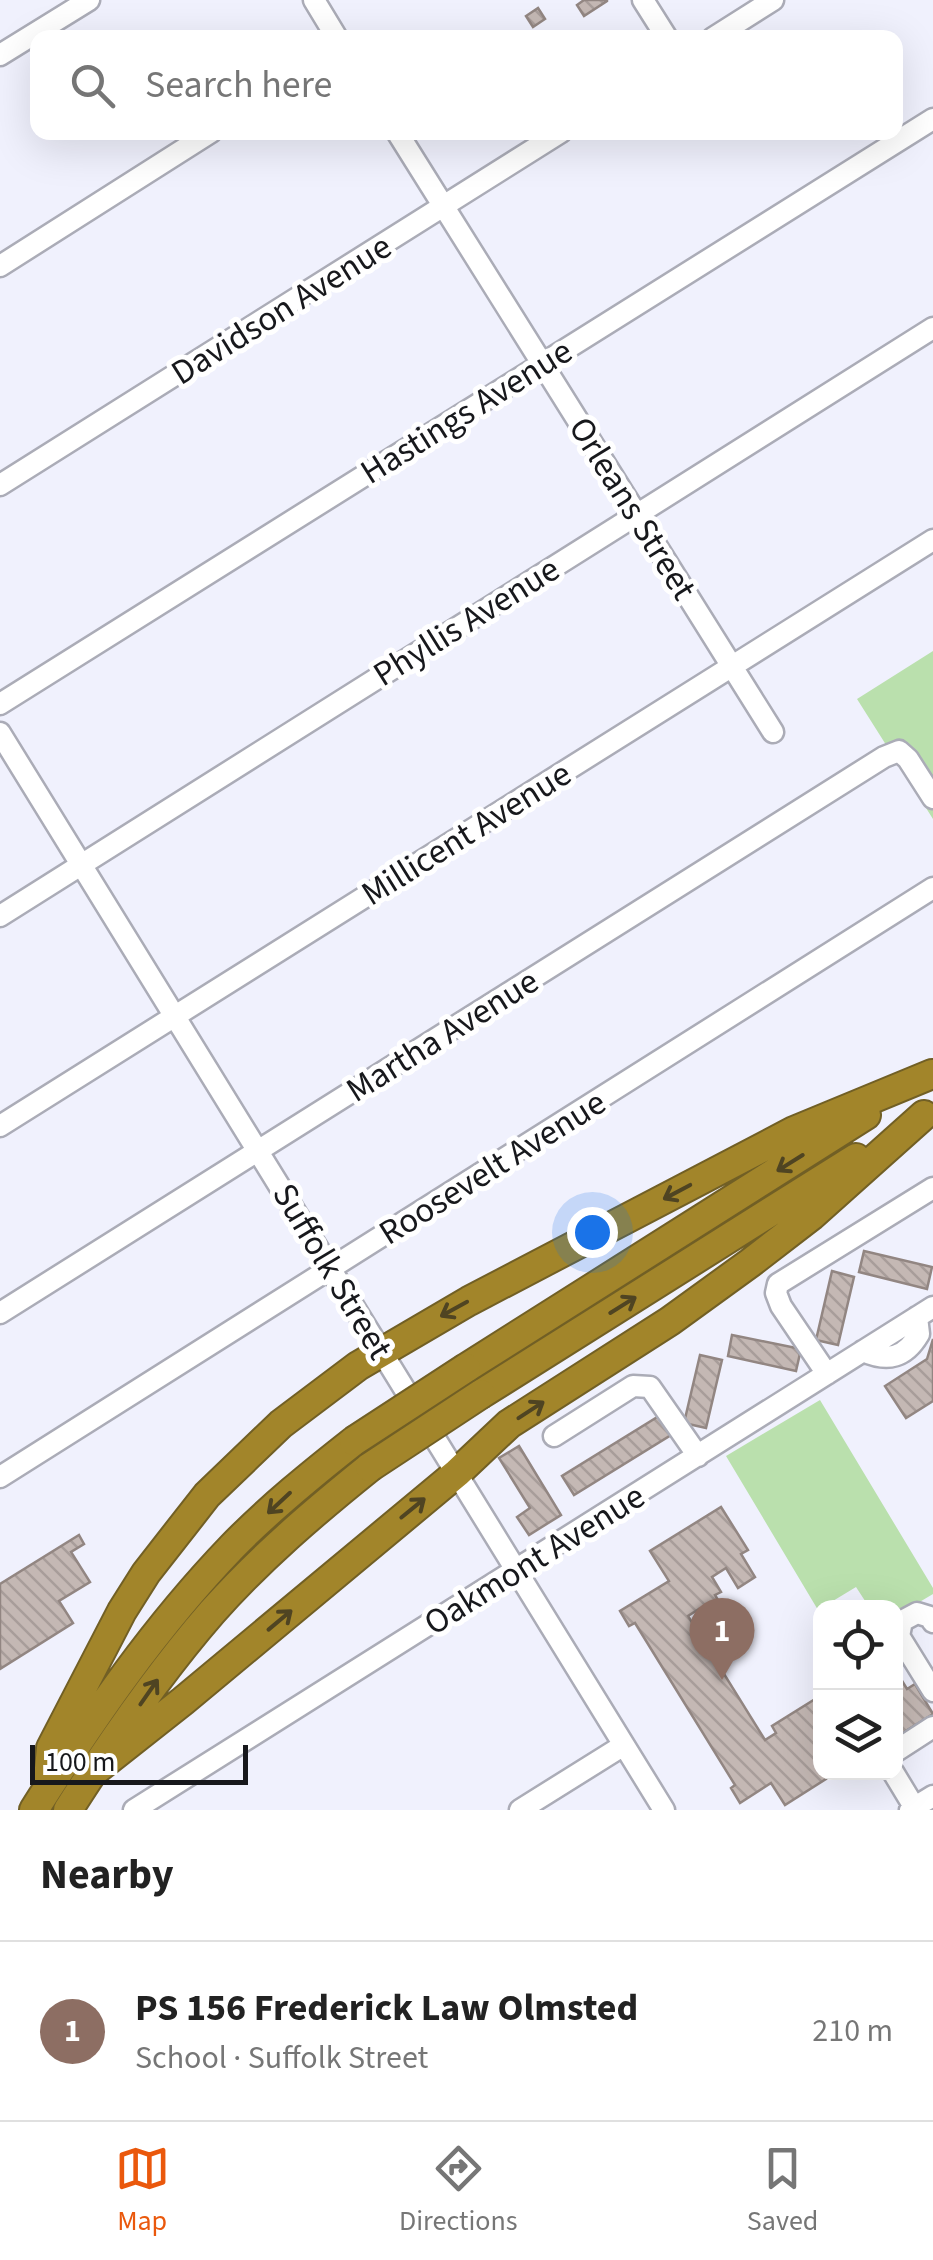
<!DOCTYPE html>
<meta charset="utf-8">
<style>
body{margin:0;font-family:"Source Sans 3",sans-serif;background:#f6f6f6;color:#222}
.controls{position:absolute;right:30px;bottom:30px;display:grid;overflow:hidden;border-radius:20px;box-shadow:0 10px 40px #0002}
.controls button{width:90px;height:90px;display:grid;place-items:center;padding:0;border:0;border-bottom:2px solid #e0e0e0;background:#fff;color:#222;font:50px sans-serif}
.scale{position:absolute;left:30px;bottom:25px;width:218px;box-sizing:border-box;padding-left:10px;border:5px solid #17181c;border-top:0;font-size:28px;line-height:35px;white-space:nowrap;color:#17181c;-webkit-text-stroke:8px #fff;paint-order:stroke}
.you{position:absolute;left:592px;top:1232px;width:35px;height:35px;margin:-25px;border:8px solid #fff;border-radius:50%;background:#1a73e8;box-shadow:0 0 0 15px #1a73e833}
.badge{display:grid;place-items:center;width:65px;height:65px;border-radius:50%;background:#ea580c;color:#fff;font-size:32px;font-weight:700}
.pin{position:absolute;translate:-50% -82px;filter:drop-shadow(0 2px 5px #0008)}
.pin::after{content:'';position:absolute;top:52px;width:35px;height:30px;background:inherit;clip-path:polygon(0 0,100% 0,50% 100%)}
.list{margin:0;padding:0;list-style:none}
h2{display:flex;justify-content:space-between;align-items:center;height:130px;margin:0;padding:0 40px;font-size:42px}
h2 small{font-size:32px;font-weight:400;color:#767676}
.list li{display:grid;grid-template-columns:65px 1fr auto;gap:30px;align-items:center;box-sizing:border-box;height:180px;padding:0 40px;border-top:2px solid #e0e0e0}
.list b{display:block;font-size:38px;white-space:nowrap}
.list p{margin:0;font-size:32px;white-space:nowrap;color:#767676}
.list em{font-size:32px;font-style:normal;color:#767676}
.icon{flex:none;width:55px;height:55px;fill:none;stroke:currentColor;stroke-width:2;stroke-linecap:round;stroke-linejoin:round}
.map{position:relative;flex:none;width:933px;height:1810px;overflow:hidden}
.search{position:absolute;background:#fff;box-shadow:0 10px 40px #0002;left:30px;right:30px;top:30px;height:110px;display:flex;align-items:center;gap:25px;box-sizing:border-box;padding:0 35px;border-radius:20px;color:#767676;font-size:38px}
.sheet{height:310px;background:#fff}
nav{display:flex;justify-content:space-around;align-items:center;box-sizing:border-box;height:140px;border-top:2px solid #e0e0e0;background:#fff;font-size:28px;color:#767676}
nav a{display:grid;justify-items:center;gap:5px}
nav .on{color:#ea580c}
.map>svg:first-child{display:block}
</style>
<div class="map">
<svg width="933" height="1810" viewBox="0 0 933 1810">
<defs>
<pattern id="building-back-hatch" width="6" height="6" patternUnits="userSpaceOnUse" patternTransform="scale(2.5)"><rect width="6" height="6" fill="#c4b8b4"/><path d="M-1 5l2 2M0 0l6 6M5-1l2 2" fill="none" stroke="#a89d9a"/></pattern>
</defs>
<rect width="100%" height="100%" fill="#f0f1fd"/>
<path fill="#bae0ad" d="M933 651V819L857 699Z
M820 1400 933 1588V1594L896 1616V1608L869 1607 856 1587 818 1610 726 1456Z"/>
<path fill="url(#building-back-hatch)" stroke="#928682" stroke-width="2.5" d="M584 0H607V1L584 16 577 5Z
M538 8 545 19 533 27 526 16Z
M864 1251 932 1267 927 1289 859 1272Z
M832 1271 854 1277 838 1345 816 1340Z
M732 1335 801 1349 796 1371 728 1356Z
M933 1339V1401L906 1418 885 1386 927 1359Z
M700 1355 722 1360 706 1428 684 1423Z
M659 1416 671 1435 574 1495 562 1476Z
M519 1446 561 1515 529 1535 517 1517 530 1508 499 1458Z
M721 1507 748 1550 741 1554 755 1577 738 1588 726 1568 712 1577 721 1592 715 1595 721 1605 704 1616 699 1609 688 1616 765 1740 776 1733 772 1726 820 1696V1772H837L785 1805 771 1783 740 1803 731 1788 735 1785 635 1623 629 1626 620 1611 669 1581 650 1551Z
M79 1535 84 1544 71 1552 90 1582 59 1601 73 1623 0 1669V1584Z
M896 1671 907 1689 915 1684 933 1714 896 1737Z"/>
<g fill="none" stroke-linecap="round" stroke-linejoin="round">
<g stroke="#abacb7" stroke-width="25">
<path id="minor" d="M314 0 337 38
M643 0 667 38
M713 38 773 0
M0 55 89 0
M397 132 773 732
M0 266 211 132
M0 485 561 132
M0 704 933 119
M0 733 664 1810
M0 916 933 328
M0 1126 933 540
M0 1313 884 757 899 751 908 759 933 798
M863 1351C888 1362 905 1358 919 1334L917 1317
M827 1374 781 1306 776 1293 778 1284 933 1188
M554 1436 633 1386 650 1387 698 1456
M0 1477 933 888
M933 1622 930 1617 917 1613 902 1621 899 1636 933 1691
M896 1751 933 1727
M893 1772 916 1810
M134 1810 933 1307
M520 1810 624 1745
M910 1810 933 1796"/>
</g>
<g stroke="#715f25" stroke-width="32">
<path id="highway" d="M466 1368 866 1115
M481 1394 856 1158
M93 1772 183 1701 457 1473 509 1424 670 1321 750 1263 811 1216 924 1115
M47 1789 51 1748 122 1611 146 1573 207 1495 281 1424 358 1366 469 1301 794 1131 932 1074
M34 1810C93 1717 155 1627 232 1547 270 1508 312 1474 354 1441
M68 1810C112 1741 159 1673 212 1612 260 1558 314 1512 370 1467"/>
</g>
<use href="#minor" stroke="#fff" stroke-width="20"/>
<use href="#highway" stroke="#a2852a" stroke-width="28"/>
<g stroke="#715f25" stroke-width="32" stroke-linecap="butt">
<path id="highway-bridge" d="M354 1441 466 1368
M370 1467 481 1394"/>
</g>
<use href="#highway-bridge" stroke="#a2852a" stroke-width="28"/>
</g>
<defs><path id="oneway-shaft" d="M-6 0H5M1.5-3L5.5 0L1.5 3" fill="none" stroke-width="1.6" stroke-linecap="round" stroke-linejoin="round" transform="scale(2.5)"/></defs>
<g stroke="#4f4422">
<use href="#oneway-shaft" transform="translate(790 1163) rotate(148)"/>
<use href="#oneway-shaft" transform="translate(677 1192) rotate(152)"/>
<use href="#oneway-shaft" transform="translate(623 1305) rotate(-32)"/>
<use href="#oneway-shaft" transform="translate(454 1309) rotate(151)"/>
<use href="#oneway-shaft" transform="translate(531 1410) rotate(-33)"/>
<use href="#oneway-shaft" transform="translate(279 1503) rotate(137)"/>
<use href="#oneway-shaft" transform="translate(413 1508) rotate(-39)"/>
<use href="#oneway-shaft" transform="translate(280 1620) rotate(-40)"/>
<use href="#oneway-shaft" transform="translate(149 1692) rotate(-55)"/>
</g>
<g text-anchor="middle" stroke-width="10" stroke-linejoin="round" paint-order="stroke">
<g font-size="35" fill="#17181c" stroke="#fff">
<text transform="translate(281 309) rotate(-32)" y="12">Davidson Avenue</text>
<text transform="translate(466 411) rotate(-32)" y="12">Hastings Avenue</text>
<text transform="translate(633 508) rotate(58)" y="12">Orleans Street</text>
<text transform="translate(466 621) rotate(-32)" y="12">Phyllis Avenue</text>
<text transform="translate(466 833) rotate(-32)" y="12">Millicent Avenue</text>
<text transform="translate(442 1035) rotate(-32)" y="12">Martha Avenue</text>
<text transform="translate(492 1167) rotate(-32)" y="12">Roosevelt Avenue</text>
<text transform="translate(333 1271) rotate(59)" y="12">Suffolk Street</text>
<text transform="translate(534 1559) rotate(-32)" y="12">Oakmont Avenue</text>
</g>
</g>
</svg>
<div class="controls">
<button><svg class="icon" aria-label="locate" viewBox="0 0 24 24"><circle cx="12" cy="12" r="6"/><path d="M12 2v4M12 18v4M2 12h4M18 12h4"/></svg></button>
<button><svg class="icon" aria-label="layers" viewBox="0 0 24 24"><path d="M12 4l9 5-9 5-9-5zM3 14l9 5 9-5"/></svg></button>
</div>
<div class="scale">100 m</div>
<div class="you"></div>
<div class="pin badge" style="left:722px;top:1680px;background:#8d6e63">1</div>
<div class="search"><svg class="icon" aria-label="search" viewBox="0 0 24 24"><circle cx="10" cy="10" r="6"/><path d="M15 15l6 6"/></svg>Search here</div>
</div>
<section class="sheet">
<h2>Nearby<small></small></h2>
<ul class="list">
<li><span class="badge" style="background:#8d6e63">1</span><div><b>PS 156 Frederick Law Olmsted</b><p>School · Suffolk Street</p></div><em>210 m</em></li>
</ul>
</section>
<nav>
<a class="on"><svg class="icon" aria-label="map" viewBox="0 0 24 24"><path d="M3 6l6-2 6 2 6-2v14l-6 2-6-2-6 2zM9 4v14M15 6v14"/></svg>Map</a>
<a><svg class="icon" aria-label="directions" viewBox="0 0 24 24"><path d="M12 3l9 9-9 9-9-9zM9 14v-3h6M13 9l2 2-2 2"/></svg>Directions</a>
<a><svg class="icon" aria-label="saved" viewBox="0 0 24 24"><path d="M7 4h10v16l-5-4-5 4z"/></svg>Saved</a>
</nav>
